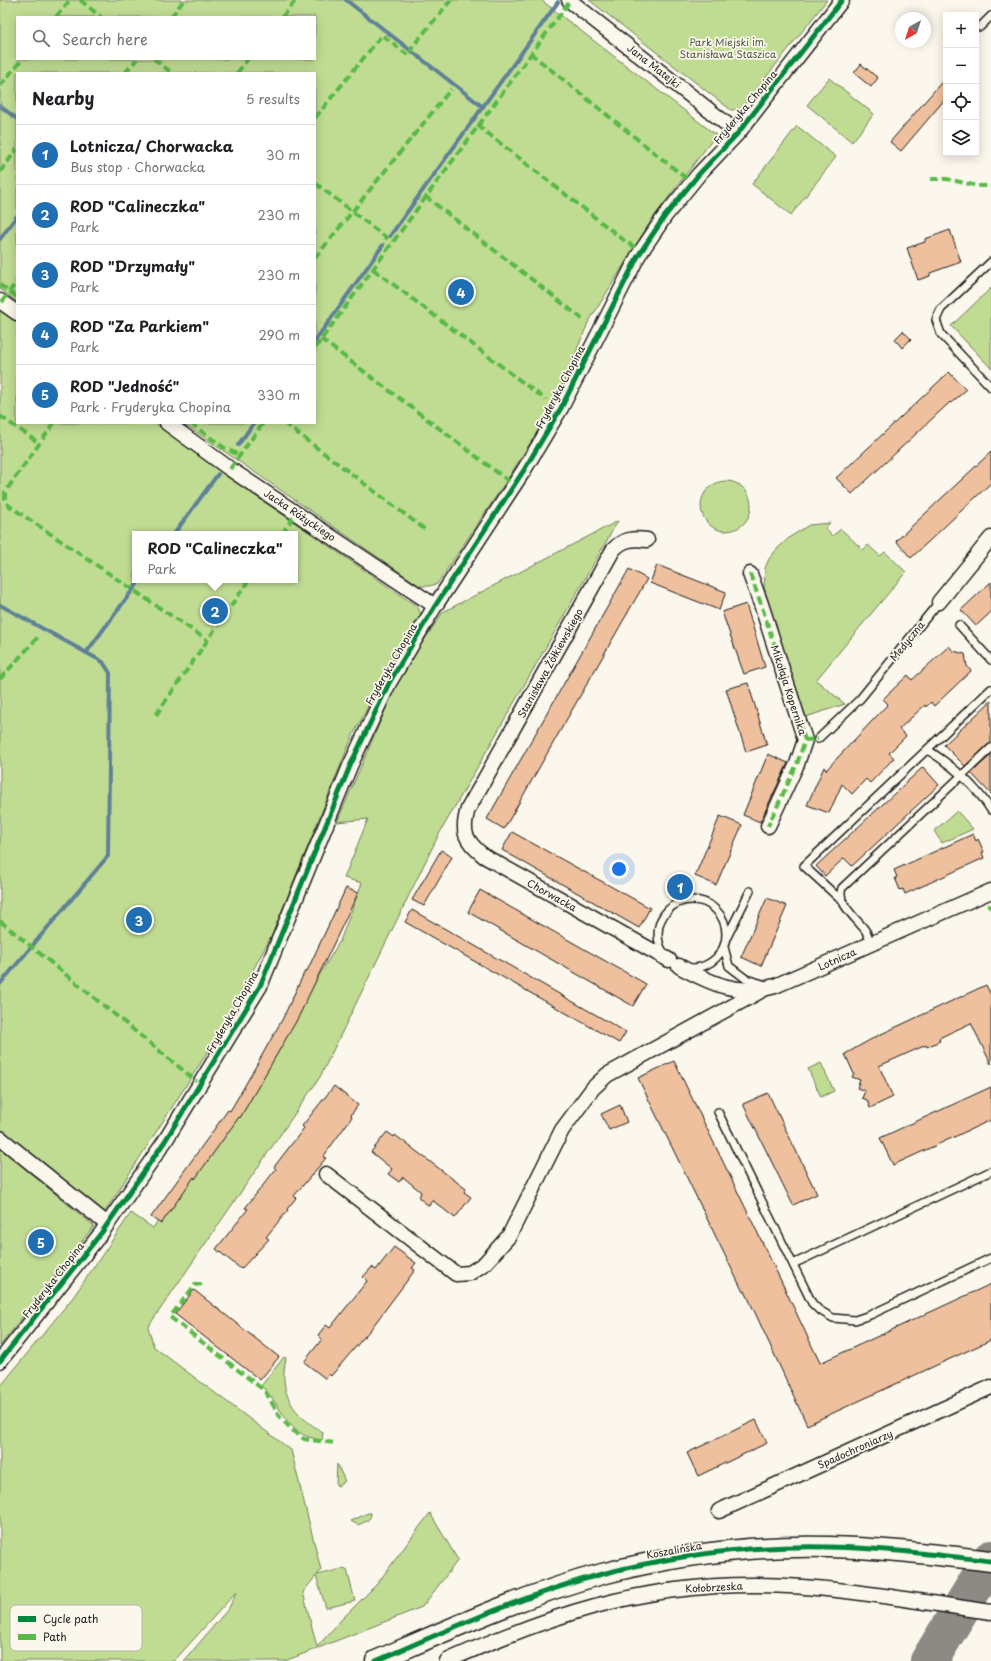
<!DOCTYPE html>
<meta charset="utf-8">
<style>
body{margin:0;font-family:"Playpen Sans",sans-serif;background:#f6f6f6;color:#202124}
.controls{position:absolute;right:12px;top:12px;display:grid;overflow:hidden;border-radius:0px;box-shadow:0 2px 10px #0003}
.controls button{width:36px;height:36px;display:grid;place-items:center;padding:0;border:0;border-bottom:1px solid #e0e0e0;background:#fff;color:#202124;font:20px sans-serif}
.compass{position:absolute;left:895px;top:12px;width:36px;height:36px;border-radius:50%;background:#fff;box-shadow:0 2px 10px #0003;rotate:219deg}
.you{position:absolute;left:619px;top:869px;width:14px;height:14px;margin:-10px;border:3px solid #fff;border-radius:50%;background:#1a73e8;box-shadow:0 0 0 6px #1a73e833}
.badge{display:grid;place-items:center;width:26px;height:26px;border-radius:50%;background:#1f6fb2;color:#fff;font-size:13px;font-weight:700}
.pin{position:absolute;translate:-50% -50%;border:2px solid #fff;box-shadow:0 1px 4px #0006}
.popup{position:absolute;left:132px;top:531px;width:166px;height:52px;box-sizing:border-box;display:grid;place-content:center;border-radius:0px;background:#fff;filter:drop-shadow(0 1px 3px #0005);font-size:13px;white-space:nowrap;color:#757577}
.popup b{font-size:15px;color:#202124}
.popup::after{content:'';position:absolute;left:50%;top:100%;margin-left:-8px;border:8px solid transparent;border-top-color:#fff}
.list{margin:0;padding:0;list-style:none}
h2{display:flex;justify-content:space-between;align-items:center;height:52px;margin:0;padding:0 16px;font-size:17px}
h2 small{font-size:13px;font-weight:400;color:#757577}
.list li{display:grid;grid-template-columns:26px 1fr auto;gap:12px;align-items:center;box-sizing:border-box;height:60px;padding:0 16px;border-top:1px solid #e0e0e0}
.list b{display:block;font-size:15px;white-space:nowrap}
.list p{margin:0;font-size:13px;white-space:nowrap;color:#757577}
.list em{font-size:13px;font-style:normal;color:#757577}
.icon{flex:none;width:22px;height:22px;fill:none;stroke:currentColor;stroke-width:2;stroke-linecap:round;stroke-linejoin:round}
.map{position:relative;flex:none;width:991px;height:1661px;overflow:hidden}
.search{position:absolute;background:#fff;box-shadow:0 2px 10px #0003;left:16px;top:16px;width:300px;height:44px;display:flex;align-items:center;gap:10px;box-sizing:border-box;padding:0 14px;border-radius:0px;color:#757577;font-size:15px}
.panel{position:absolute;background:#fff;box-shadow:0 2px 10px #0003;left:16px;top:72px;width:300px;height:352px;border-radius:0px}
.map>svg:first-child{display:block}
</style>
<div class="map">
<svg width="991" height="1661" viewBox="0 0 991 1661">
<rect width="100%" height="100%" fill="#fbf7ec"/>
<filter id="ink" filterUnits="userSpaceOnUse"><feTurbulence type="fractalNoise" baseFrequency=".025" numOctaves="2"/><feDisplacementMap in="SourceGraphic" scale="8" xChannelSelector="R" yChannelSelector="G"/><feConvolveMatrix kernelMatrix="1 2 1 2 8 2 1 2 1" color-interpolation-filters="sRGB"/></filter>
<g filter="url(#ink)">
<path fill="#c0dc93" stroke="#6e7c58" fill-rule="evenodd" d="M0 0H541L716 135 652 219 588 323 554 405 507 480 437 584 429 586H420L183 423H315V73H17V302L0 289ZM17 17H315V59H17Z
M589 0H827L741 109 731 110Z
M829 78 874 114 852 142 807 105Z
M797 126 836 157 791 215 752 184Z
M991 288V368L951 326Z
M0 310 17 322V423H155L225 475 418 607 421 615 374 695 352 737 272 935 214 1042 106 1210 103 1213 0 1132ZM135 534H295V580H135Z
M701 506a25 25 0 1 1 50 0a25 25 0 1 1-50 0Z
M618 521 438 836 320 1077 148 1327 154 1347 291 1450 321 1570 317 1575 342 1569 347 1570 355 1601 326 1608 316 1576 303 1592 317 1647 341 1620 377 1584 430 1513 458 1560 422 1607 285 1661H184L229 1608 237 1591 174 1661H0V1387L74 1296 131 1213 153 1228 264 1066 340 941 362 883 344 878 368 819 337 822 400 676 443 612Z
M830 523 825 528 832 536 841 529 863 550 868 545 880 556 885 552 906 572 816 680 845 704 806 717 764 588 765 568 769 559 777 549 790 537 809 525Z
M957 811 973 829 942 843 934 831Z
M821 1063 834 1091 821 1097 808 1069Z
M0 1148 94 1226 0 1346Z
M284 1357 286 1358C278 1393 293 1415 323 1432L322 1440C283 1435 286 1408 261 1386Z
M337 1464 345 1481 338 1486 336 1485Z
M368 1513H371C371 1521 364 1522 358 1525L351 1521Z"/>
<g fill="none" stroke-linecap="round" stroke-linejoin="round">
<path stroke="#5f8198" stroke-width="4" d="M346 0 483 107
M0 106 17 119
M390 236 558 2
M0 239 17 216
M315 341 383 245
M238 445 254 423
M174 534 218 474
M0 605 103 662 110 673 108 856 0 984
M86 653 140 580"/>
<path stroke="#8c8a84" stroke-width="38" d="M929 1661 991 1559"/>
</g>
<path fill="#eec09d" stroke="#1c1c1c" d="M861 64 878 78 871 87 854 73Z
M946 77V98L901 151 890 142Z
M950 230 961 262 930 273V276L918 280 907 248 925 242V239Z
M903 331 911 339 902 348 895 339Z
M949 372 966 390 951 403 950 402 852 494 836 478Z
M991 452V483L911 558 896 541Z
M657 565 726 592 719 610 650 583Z
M629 569 647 579 504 829 487 819Z
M991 582V612L976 626 961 610Z
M746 604 765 667 744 674 722 612Z
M949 646 953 651 965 654 967 666 971 671 934 706 931 702 926 707 925 705 899 729 906 736 889 753 894 758 870 783 866 779 852 794 842 784 829 813 807 805 824 767 826 770 888 704 883 699 908 675 912 680Z
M748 683 767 745 746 752 726 689Z
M991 701V743L965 766 944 745Z
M768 754 788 763 760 822 743 815Z
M991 755V794L971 773Z
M923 767 939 785 852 866 844 858 825 876 816 866Z
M720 816 742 825 716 885 695 876Z
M512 832 650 908 639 928 502 850Z
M973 834 976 841 978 839 984 852 982 853 984 858 905 894 903 889 900 890 895 878 897 877 894 870Z
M441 850 452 857 424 906 412 900Z
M346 888 358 893 298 1018 240 1118 239 1117 195 1179 194 1177 161 1224 151 1217 228 1110 230 1111 243 1089 283 1018 305 971H307Z
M480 890 646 984 633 1006 468 912Z
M767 898 787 906 761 966 741 957Z
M412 910 626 1032 619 1043 405 922Z
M986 985 991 995V1064L971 1023 939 1038 940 1041 927 1047 926 1045 879 1066 893 1097 870 1108 867 1100 862 1098 865 1091 857 1088 860 1080 852 1077 854 1074 845 1054 877 1036Z
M674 1061 783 1285 820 1363 991 1284V1340L807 1425 745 1291 743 1292 638 1078Z
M334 1086 358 1105 351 1115 352 1117 323 1157 326 1158 294 1196 296 1198 287 1209 288 1210 266 1237 269 1239 241 1269 216 1249 248 1209 245 1208 276 1169 274 1167 304 1128 302 1126Z
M991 1087V1120L893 1165 880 1138Z
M768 1093 817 1194 793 1205 743 1104Z
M620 1105 627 1122 609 1130 601 1114Z
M387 1132 394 1137 395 1135 466 1189 464 1192 471 1197 455 1218 432 1200 429 1206 419 1198 421 1192 403 1177 399 1182 388 1174 392 1169 371 1152Z
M394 1247 416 1263 412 1268 415 1270 370 1330 331 1376 329 1374 326 1379 304 1362 322 1339 318 1335 326 1325 330 1328 367 1281 363 1277 372 1267 376 1270Z
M194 1290 279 1357 260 1380 175 1314Z
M756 1420 767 1443 698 1476 687 1453Z"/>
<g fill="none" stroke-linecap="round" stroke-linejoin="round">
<g stroke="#1c1c1c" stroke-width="10">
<path id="lane" d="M980 27 991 16
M991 262 941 309 936 320 941 334 991 387
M959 625 991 660
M818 739 860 699 939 602
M928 750C953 766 975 785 991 810
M658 934a34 34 0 1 1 68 0a34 34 0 1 1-68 0Z
M842 901 804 866 991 689
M727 937 750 891
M871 944C869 939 868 934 865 930 857 919 836 903 842 888L991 748
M724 947 729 966 746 979 763 984
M718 1112 812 1303 819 1310 833 1318 855 1320 870 1315 991 1258
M793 1264 991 1171"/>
</g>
<g stroke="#1c1c1c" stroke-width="17">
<path id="street" d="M569 0 738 133
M0 301 17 313
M167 423 230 469 435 606
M647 540C633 538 623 539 613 550L468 809C461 832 465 841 484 856L669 960
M750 574 761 604 805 740 797 764 768 826
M939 602 991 538
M679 966C710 983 739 997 775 986L991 891
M0 1138 107 1224
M326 1174 456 1274 470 1273 485 1263 509 1236 562 1130 593 1088 607 1075 764 989
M0 1361 102 1232 165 1141 260 986 350 766 389 683 435 606 524 470 561 408 638 256 665 216 699 174 738 133 842 0
M719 1511 991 1387
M447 1661C550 1615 639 1585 753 1585 833 1585 913 1601 991 1612"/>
</g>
<g stroke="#1c1c1c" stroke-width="23">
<path id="secondary" d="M376 1661C450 1629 524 1595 602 1574 676 1555 753 1545 829 1547 883 1548 937 1555 991 1561"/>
</g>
<use href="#lane" stroke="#fbf7ec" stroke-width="7"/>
<use href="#street" stroke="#fbf7ec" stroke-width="14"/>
<use href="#secondary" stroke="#fbf7ec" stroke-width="20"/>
<path stroke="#58b947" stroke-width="4" stroke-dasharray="8 4" stroke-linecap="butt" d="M80 0 101 17
M56 17 70 0
M171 17 184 0
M282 17 296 0
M530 53 692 183
M154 59 172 73
M125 73 137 59
M237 73 248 59
M0 86 22 59
M315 118 382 35 409 56 413 46 451 0
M477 125 625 241 641 251
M0 172 17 149
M931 179H947L978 186H991
M315 183 392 242
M425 196 585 321
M315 258 451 89
M373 269 546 400
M0 285 17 297
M2 302 17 281
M321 339 514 485
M315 348 570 1
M0 416 39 443
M54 423 5 492V499L8 505 207 640
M190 423 226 449 240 455
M284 423 427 531
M230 469 263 423
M282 534 296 513
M750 574 761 604 805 740 797 764 768 826
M0 679 39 636
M156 715 249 580
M805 740 818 739
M988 905 991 908
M0 921 200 1084
M202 1284 195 1285 170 1317 265 1391 280 1417 292 1430 304 1439 335 1443"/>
<g stroke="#fbf7ec" stroke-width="8">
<path id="cycleway" d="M0 1361 102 1232 165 1141 260 986 350 766 389 683 435 606 524 470 561 408 638 256 665 216 699 174 738 133 842 0
M376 1661C450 1629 524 1595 602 1574 676 1555 753 1545 829 1547 883 1548 937 1555 991 1561"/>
</g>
<use href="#cycleway" stroke="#00873e" stroke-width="5"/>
</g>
</g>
<g text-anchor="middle" stroke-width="3.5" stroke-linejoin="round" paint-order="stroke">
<g font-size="10" fill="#4d5640" stroke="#fbf7ec">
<text x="728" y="46">Park Miejski im.<tspan x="728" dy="12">Stanisława Staszica</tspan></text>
</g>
<g font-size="10" fill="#1c1c1c" stroke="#fbf7ec">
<text transform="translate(654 66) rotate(38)" y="4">Jana Matejki</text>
<text transform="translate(745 107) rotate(-50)" y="4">Fryderyka Chopina</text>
<text transform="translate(560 387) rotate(-62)" y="4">Fryderyka Chopina</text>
<text transform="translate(300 515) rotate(34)" y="4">Jacka Różyckiego</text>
<text transform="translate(907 641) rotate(-51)" y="4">Medyczna</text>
<text transform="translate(550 663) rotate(-61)" y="4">Stanisława Żółkiewskiego</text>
<text transform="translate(391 664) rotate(-60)" y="4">Fryderyka Chopina</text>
<text transform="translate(789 690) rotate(72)" y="4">Mikołaja Kopernika</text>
<text transform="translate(552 895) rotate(29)" y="4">Chorwacka</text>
<text transform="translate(837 959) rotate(-24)" y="4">Lotnicza</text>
<text transform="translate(232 1012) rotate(-60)" y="4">Fryderyka Chopina</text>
<text transform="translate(53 1280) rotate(-52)" y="4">Fryderyka Chopina</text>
<text transform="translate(855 1449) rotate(-24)" y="4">Spadochroniarzy</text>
<text transform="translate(674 1550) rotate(-10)" y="4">Koszalińska</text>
<text transform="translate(714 1587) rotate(-3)" y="4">Kołobrzeska</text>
</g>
</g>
<rect x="10" y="1605" width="132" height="46" rx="6" fill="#fbf7ec" stroke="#b8b5ae" stroke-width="1"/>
<rect x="18" y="1616" width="18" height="6" fill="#00873e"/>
<rect x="18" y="1634" width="18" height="6" fill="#58b947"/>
<g font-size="11" fill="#1c1c1c">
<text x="43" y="1623">Cycle path</text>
<text x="43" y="1641">Path</text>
</g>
</svg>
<div class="controls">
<button>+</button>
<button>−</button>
<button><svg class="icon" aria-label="locate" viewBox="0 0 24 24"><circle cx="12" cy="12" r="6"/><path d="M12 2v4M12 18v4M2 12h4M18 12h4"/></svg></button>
<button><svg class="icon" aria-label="layers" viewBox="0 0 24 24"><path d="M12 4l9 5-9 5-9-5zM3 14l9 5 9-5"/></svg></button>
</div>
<svg class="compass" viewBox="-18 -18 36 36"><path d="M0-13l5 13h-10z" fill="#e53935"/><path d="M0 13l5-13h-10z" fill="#757577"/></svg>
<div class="you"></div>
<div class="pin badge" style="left:680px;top:887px">1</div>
<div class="pin badge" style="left:215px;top:611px">2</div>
<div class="popup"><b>ROD &quot;Calineczka&quot;</b>Park</div>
<div class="pin badge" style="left:139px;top:920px">3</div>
<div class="pin badge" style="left:461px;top:292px">4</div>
<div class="pin badge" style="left:41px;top:1242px">5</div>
<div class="search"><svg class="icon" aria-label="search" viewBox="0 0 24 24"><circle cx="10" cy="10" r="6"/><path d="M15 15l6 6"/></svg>Search here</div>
<section class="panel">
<h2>Nearby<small>5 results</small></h2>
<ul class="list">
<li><span class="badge">1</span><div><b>Lotnicza/ Chorwacka</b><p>Bus stop · Chorwacka</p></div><em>30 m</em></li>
<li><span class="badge">2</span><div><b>ROD &quot;Calineczka&quot;</b><p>Park</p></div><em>230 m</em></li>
<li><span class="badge">3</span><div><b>ROD &quot;Drzymały&quot;</b><p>Park</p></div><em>230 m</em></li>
<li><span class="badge">4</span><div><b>ROD &quot;Za Parkiem&quot;</b><p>Park</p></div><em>290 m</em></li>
<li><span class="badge">5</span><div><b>ROD &quot;Jedność&quot;</b><p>Park · Fryderyka Chopina</p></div><em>330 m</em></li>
</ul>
</section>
</div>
